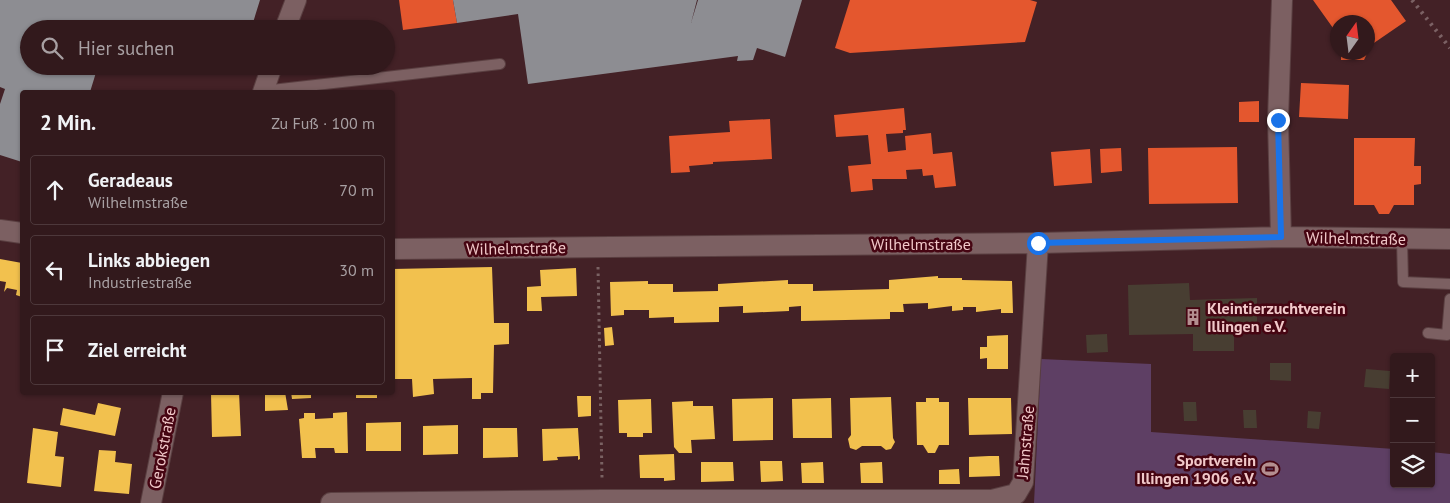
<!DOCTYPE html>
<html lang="de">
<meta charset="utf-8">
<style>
body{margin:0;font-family:"PT Sans",sans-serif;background:#3a2225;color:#f1f3f6}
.controls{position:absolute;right:15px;bottom:15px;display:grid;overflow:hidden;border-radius:5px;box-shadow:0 1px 4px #0004}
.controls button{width:45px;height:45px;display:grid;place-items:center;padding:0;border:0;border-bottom:1px solid #4d383b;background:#32191c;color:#f1f3f6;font:25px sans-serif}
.compass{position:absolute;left:1330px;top:15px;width:45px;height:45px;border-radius:50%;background:#32191c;box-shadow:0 1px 4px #0004;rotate:14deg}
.stop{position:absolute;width:15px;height:15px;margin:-11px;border:4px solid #1a73e8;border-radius:50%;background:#fff}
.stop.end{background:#1a73e8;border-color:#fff;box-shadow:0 1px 5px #0008}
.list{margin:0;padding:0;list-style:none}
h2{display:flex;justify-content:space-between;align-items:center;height:65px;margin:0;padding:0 20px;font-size:21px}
h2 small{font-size:16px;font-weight:400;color:#a8a0a3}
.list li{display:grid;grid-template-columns:32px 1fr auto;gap:15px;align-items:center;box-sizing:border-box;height:70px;margin:0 10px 10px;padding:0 10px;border:1px solid #4d383b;border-radius:5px}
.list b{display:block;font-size:19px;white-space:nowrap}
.list p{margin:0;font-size:16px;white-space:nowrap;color:#a8a0a3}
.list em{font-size:16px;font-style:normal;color:#a8a0a3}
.icon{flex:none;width:28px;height:28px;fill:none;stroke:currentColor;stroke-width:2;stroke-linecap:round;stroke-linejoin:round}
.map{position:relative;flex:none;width:1450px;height:503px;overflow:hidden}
.search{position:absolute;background:#32191c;box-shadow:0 1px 4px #0004;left:20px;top:20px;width:375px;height:55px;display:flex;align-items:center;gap:12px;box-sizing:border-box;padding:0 18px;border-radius:28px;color:#a8a0a3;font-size:19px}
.panel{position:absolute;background:#32191c;box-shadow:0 1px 4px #0004;left:20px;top:90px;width:375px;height:305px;border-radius:5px}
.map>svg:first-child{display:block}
</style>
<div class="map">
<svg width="1450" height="503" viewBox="0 0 1450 503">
<rect width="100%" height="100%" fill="#432126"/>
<path fill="#5e3f64" d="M1041 359 1151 364V432L1394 449V484H1431V452L1450 454V503H1034Z"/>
<path fill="#f2c14e" d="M0 259 22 263V297L16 295 17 290 7 288 4 292 6 282 0 281Z
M492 267 494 323H509V344L494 345 493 393H481V399H472V378L433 379 434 394 413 397 412 379H392V269Z
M576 268 577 296 541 297 542 311H527V287L541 286 540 270Z
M938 276V278H962V280L1012 281 1013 313H1001V309L976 312V307H963V310L952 311V306L928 309V303L903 304 904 312H890V319L801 321V306L789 307V311L743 313V306L719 307V322L674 323V317L649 318V310H624V315L611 316 610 282 648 281V284H673V292L718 291V284L788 280V284H813V291L889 289V280Z
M612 327 614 345 605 346 604 328Z
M1008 335V369H987V358L980 359V347H987V336Z
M239 392 241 436 212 437 211 393Z
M265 392H285L288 410 265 411Z
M291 392H329V394H311V398L292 399Z
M356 392H377V398H356Z
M577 396H591V416L578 417Z
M891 397 893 438 895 442 891 449 886 450 881 446H862L856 450 850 448 848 439 851 435 850 398Z
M773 398V440L733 441 732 399Z
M831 398 832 438H793L792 399Z
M926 398H939V402H949V445H939L935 453H928L923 445H917L916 402H926Z
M968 398H1011L1012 434 969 435Z
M651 399 652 433H643V437H627V433H619L618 400Z
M693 401V406H713L715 439 691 440 692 453H679L674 447 672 402Z
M98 403 121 408 115 436 60 425 63 408 95 415Z
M347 412 348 453H335L334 448H315L316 458H302L299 419 304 418V413H315V419L333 418V413Z
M401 422V451H366V423Z
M458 425V454L423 455V426Z
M33 428 58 432 55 456 64 457 61 487 27 483Z
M483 428H517L518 457 483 458Z
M578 428 580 459 578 460V456L557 457 558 460 543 461 542 429Z
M99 450 116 451 115 462 132 464 129 494 94 491Z
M674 454 675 480 664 481V478H640L639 455Z
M989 456H999L1000 476 969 477V457Z
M760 461H782L783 481 761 482Z
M701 462H733L734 481 701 482Z
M823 462 824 483H802L801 463Z
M882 462 883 483H861L860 463Z
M959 469 960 484H939V470Z"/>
<path fill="#e4572e" d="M399 0H453L457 23 403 30Z
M850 0H1030L1037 2 1025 42 850 53 835 48Z
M1313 0H1391L1406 21 1371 45 1364 60H1341V52H1368V22H1338V35Z
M1301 83 1349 85 1348 119 1299 117Z
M1259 101V122H1239V102Z
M904 108 906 130H903V133L886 134 888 152 906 150 905 136 931 133 933 154 952 152 956 186 935 188 933 175 923 176 922 169 906 170 907 179H872L873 190 851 192 848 166 871 164 868 135 836 137 834 115Z
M770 119 772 159 713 162V164L689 166 690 172 671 173 669 136 730 132 729 121Z
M1354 138H1415L1414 166H1421V184L1414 185V205H1394L1389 214H1379L1374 205H1354Z
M1237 147 1238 203 1149 204 1148 148Z
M1121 148 1122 171 1101 173 1100 149Z
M1090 149 1092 183 1054 186 1051 152Z"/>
<path fill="#8d8d92" d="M0 0H260L251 29H29V66H98L90 92H22V162L0 155V104L5 89 0 87Z
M453 0H697L691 23 698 0H802L785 57 757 48 753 60 737 61 738 56 528 84 518 14 457 23Z"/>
<path fill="#483e32" d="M1189 283 1190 300 1257 298V334H1234V351H1193V334L1129 335 1128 285Z
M1107 334 1108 352 1087 353 1086 335Z
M1270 363H1291V381L1270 380Z
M1366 369 1390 371 1389 389 1364 387Z
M1183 402H1196L1197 421H1184Z
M1243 410H1256L1257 428H1244Z
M1308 411 1321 412 1319 429 1307 428Z"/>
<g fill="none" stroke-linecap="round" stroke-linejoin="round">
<g stroke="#5a3f41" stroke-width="12">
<path id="lane" d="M263 91 500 64
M1402 239 1403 282 1450 284
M1428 333 1447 335 1450 299"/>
</g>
<g stroke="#5a3f41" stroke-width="22">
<path id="street" d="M285 29 296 0
M263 92 272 66
M0 230 22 233
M1281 237 1278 120 1282 0
M392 249 1038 243 1281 237 1450 239
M151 503 173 392
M331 503 602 500H992L1016 494 1023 482 1038 243"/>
</g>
<path stroke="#7a6263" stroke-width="3" stroke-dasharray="2.5 4" stroke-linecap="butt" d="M598 267 602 478"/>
<use href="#lane" stroke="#7c6062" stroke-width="10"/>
<use href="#street" stroke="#7c6062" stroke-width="20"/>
<path stroke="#7b6164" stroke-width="4" stroke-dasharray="2.5 5" stroke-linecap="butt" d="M1412 0 1450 48"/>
</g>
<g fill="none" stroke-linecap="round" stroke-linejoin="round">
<path stroke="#1a73e8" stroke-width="6" d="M1038 243 1281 237 1278 120"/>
</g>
<defs>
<g id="building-bare" transform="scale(1.35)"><path d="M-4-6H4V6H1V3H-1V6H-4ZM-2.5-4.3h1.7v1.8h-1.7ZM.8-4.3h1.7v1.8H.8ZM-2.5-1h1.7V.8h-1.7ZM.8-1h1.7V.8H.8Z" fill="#b48e90" stroke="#460512" stroke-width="2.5" paint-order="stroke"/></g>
<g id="stadium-bare" transform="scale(1.35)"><path d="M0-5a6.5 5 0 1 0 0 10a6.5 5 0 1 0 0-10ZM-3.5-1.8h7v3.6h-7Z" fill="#b48e90" stroke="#460512" stroke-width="2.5" paint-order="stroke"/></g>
</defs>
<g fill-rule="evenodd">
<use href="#building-bare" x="1193" y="317"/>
<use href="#stadium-bare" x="1270" y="469"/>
</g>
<g text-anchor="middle" stroke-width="5" stroke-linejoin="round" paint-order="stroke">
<g font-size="16" fill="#f1c8c9" stroke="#460512">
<text transform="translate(1356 238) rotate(1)" y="6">Wilhelmstraße</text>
<text x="921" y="250">Wilhelmstraße</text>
<text transform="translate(516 248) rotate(-1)" y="6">Wilhelmstraße</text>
<text transform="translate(1025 442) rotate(-85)" y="6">Jahnstraße</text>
<text transform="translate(162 448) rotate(-79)" y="6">Gerokstraße</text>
</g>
<g font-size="16" font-weight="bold" fill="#f1c8c9" stroke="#460512" text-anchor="start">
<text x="1207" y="314">Kleintierzuchtverein<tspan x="1207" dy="18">Illingen e.V.</tspan></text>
<text x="1256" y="466" text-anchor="end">Sportverein<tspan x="1256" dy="18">Illingen 1906 e.V.</tspan></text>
</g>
</g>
</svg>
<div class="controls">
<button>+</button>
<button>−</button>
<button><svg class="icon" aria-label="layers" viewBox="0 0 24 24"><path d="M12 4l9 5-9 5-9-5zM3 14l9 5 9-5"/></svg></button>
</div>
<svg class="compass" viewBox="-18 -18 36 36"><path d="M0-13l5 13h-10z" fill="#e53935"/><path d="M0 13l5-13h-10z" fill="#a8a0a3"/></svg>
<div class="stop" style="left:1038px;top:243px"></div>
<div class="stop end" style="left:1278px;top:120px"></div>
<div class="search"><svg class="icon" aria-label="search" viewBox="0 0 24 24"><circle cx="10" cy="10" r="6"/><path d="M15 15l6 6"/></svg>Hier suchen</div>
<section class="panel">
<h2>2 Min.<small>Zu Fuß · 100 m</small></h2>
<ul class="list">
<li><svg class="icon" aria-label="ahead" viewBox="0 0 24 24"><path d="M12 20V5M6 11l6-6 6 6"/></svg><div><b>Geradeaus</b><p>Wilhelmstraße</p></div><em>70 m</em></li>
<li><svg class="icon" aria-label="left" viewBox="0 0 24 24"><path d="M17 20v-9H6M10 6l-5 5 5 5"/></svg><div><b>Links abbiegen</b><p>Industriestraße</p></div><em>30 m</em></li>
<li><svg class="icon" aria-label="arrive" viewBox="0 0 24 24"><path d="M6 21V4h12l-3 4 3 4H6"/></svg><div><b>Ziel erreicht</b></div></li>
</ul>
</section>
</div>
